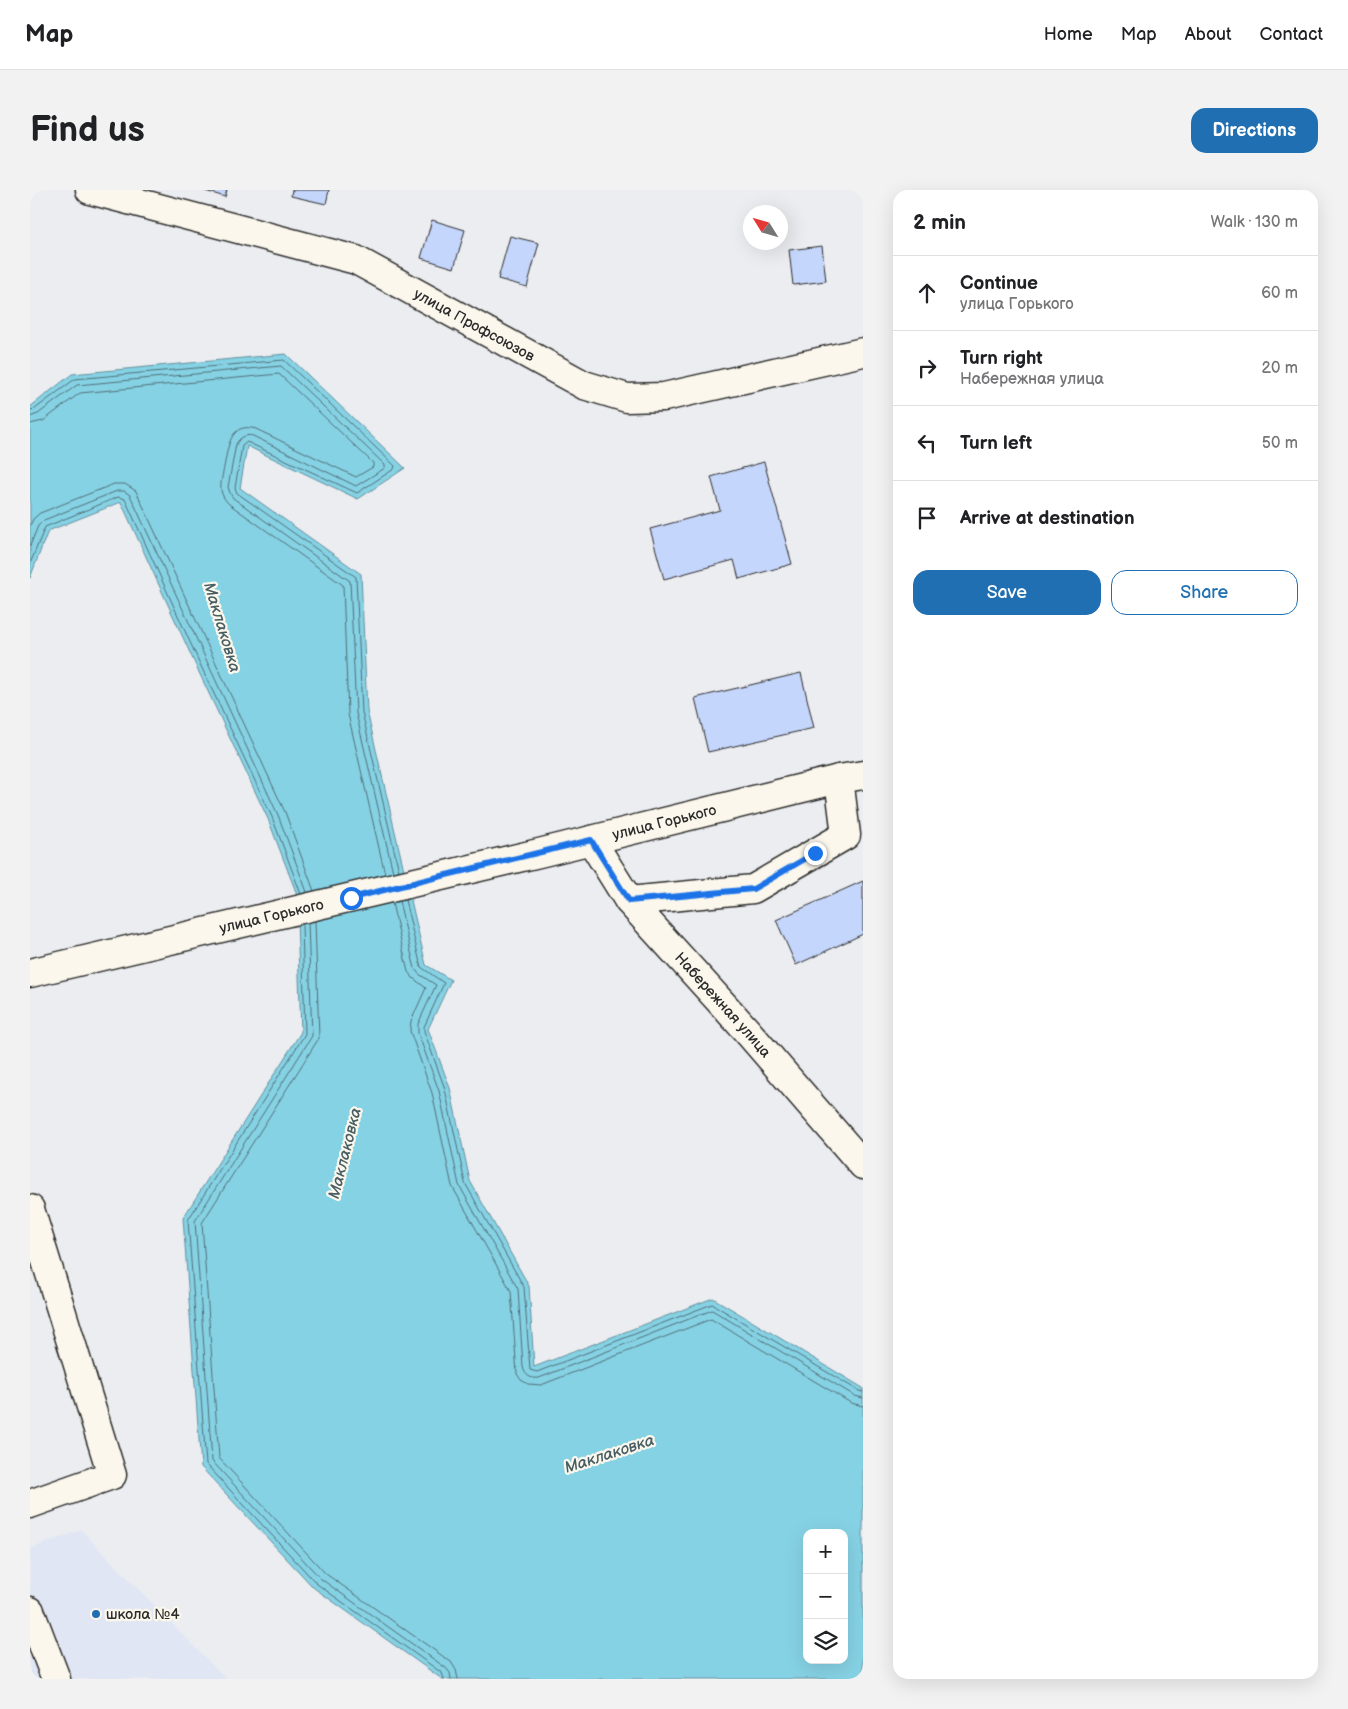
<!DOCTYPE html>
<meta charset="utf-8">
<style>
body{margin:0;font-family:"Balsamiq Sans",sans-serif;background:#f2f2f2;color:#202124}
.controls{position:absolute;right:15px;bottom:15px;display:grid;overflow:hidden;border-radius:10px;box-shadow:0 5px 20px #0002}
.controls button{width:45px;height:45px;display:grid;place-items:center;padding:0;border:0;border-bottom:1px solid #e0e0e0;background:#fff;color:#202124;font:25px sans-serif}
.compass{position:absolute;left:713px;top:15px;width:45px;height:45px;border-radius:50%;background:#fff;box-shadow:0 5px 20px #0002;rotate:307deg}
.stop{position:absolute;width:15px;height:15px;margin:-11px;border:4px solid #1a73e8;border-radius:50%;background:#fff}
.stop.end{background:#1a73e8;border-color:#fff;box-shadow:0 1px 5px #0008}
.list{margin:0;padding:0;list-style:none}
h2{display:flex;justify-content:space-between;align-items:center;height:65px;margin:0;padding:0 20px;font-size:21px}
h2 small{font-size:16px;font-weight:400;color:#757577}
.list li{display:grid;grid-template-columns:32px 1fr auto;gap:15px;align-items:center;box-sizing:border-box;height:75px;padding:0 20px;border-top:1px solid #e0e0e0}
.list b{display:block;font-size:19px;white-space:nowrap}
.list p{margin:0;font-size:16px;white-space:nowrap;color:#757577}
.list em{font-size:16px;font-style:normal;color:#757577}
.actions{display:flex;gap:10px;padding:15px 20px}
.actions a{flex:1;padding:11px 0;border:1px solid #1f6fb2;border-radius:15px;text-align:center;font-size:18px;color:#1f6fb2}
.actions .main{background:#1f6fb2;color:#fff}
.icon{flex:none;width:28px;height:28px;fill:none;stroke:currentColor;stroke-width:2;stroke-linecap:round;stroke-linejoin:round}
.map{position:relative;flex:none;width:833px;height:1489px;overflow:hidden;border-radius:15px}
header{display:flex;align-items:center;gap:30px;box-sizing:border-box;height:70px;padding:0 25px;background:#fff;border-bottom:1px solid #e0e0e0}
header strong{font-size:24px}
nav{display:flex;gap:28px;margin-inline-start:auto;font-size:18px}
.intro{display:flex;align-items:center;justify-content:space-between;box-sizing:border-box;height:120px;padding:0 30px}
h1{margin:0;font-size:35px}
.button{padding:12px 22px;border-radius:15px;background:#1f6fb2;color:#fff;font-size:18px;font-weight:700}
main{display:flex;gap:30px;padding:0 30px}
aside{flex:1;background:#fff;border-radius:15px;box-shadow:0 5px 20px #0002}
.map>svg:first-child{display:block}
</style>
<header>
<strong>Map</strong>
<nav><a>Home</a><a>Map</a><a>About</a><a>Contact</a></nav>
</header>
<div class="intro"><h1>Find us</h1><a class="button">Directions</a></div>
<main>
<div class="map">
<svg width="833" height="1489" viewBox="0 0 833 1489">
<rect width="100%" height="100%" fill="#ebedf1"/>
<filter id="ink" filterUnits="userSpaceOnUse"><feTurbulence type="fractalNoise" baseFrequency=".02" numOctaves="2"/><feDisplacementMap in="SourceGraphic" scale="10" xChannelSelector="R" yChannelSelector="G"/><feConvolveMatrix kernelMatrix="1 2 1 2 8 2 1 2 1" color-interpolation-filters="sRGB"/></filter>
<g filter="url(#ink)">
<path fill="#e0e6f4" d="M51 1340 196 1489H0V1359Z"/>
<path fill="#86d2e5" stroke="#628f9b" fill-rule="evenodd" d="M256 164 375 278 328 309 217 256 210 298 331 384 337 521 396 775 421 790 398 839 420 898 440 991 499 1096 504 1177 683 1108 833 1198V1489H412L284 1398 171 1277 153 1028 271 842 266 702 238 629 166 476 91 312 18 341 0 388V217L42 184ZM777 1343H814V1470H777Z"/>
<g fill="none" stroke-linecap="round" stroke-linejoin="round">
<path stroke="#4f6e75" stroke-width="1" d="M0 220 5 219 45 189 254 170 365 276 364 279 327 303 217 252 212 256 205 298 207 303 326 387 332 522 369 681
M0 227 8 224 47 195 251 176 355 275V278L326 296 223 246C216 244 210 247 206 254L198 297 200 303 203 308 320 391 326 523 363 682
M0 234 13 231 50 203 249 184 343 273V277L326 287 226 239C199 231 198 259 194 277 193 284 190 293 191 300 192 306 195 310 199 314L313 395 318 524 355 684
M0 335 4 328 10 323 84 294H95L106 301 255 622 284 701
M0 356 8 336 14 330 87 301H94L100 305 248 625 277 702
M0 374 15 337 88 307 95 309 170 474 242 627 271 704
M375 710 391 777 414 793 394 837V841L415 899 435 993 494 1097 500 1180 507 1182 682 1114 829 1201 833 1202
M369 711 385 779 389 784 406 795 388 834V843L409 901 429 995 488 1099 493 1177C495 1186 501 1189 509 1188L682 1120 825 1206 833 1208
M362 713 378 782 383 788 396 798 381 831 380 841 402 903 422 996 481 1101 487 1184 491 1190 498 1194 511 1195 681 1129 821 1213 833 1216
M285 731 289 848 172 1033 189 1268 296 1384 421 1472 426 1480 428 1489
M278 733 282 846 165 1031 182 1271 291 1389 416 1478 420 1483 421 1489
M272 734 275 844 158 1030 176 1274 287 1394 412 1483 414 1489"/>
</g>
<path fill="#c5d6fc" stroke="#2b2b2b" d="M172 0H197L195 7Z
M262 0H299L296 14 261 6Z
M402 30 435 40 424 78 391 68Z
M480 46 509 53 497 97 468 89Z
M792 56 796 91 763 95 759 60Z
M734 272 762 374 709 389 704 370 634 389 620 339 690 320 681 287Z
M771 483 784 538 678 562 665 508Z
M833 691V744L766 775 746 730Z"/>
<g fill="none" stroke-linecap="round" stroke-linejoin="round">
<g stroke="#2b2b2b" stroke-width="31">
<g id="minor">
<path id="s1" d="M60 0 326 70 554 195 597 208 634 207 833 162"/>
<path id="s2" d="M561 650 599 711 717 841 833 975"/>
<path d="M599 711 723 699 816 645 809 589"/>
<path id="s3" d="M0 783 509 663 809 589 833 585"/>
<path d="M0 1019 82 1285 0 1314"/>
<path d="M0 1421 26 1489"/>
</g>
</g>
<use href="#minor" stroke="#fbf7ec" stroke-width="28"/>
</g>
</g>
<g fill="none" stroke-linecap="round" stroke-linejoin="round" filter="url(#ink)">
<path stroke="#1a73e8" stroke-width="6" d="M321 708 561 650 599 711 723 699 785 663"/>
</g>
<circle fill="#1f6fb2" stroke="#fbf7ec" stroke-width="2" cx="66" cy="1424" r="5"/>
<g text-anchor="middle" stroke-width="4.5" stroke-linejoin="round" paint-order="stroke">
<g font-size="15" fill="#2b2b2b" stroke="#fbf7ec">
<text dy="5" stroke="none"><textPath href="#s1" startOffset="410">улица Профсоюзов</textPath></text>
<text dy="5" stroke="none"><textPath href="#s3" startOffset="652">улица Горького</textPath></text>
<text dy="5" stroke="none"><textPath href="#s3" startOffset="248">улица Горького</textPath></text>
<text dy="5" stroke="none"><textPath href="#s2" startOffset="212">Набережная улица</textPath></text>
</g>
<g font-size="15" fill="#2b2b2b" stroke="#fbf7ec" text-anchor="start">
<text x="76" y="1429">школа №4</text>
</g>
<g font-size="16" font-style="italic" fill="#465d63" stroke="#fbf7ec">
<text transform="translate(193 437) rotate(73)" y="6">Маклаковка</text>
<text transform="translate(314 963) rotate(-76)" y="6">Маклаковка</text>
<text transform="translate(579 1263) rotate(-18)" y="6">Маклаковка</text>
</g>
</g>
</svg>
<div class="controls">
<button>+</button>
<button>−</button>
<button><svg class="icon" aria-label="layers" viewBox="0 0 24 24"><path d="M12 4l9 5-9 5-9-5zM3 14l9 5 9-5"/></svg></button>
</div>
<svg class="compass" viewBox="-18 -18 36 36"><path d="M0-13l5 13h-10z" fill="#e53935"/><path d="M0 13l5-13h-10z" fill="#757577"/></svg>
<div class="stop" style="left:321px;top:708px"></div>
<div class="stop end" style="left:785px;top:663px"></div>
</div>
<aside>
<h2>2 min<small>Walk · 130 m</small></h2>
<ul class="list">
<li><svg class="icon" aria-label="ahead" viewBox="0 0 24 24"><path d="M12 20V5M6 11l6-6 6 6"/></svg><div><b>Continue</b><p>улица Горького</p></div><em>60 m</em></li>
<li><svg class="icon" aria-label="right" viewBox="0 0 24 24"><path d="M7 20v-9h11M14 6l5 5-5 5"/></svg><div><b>Turn right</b><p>Набережная улица</p></div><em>20 m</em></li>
<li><svg class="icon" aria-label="left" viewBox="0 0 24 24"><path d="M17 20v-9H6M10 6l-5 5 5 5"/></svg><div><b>Turn left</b></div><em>50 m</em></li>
<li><svg class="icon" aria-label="arrive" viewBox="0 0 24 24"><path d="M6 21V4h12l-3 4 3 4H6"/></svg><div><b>Arrive at destination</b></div></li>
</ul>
<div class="actions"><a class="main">Save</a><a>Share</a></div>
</aside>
</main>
